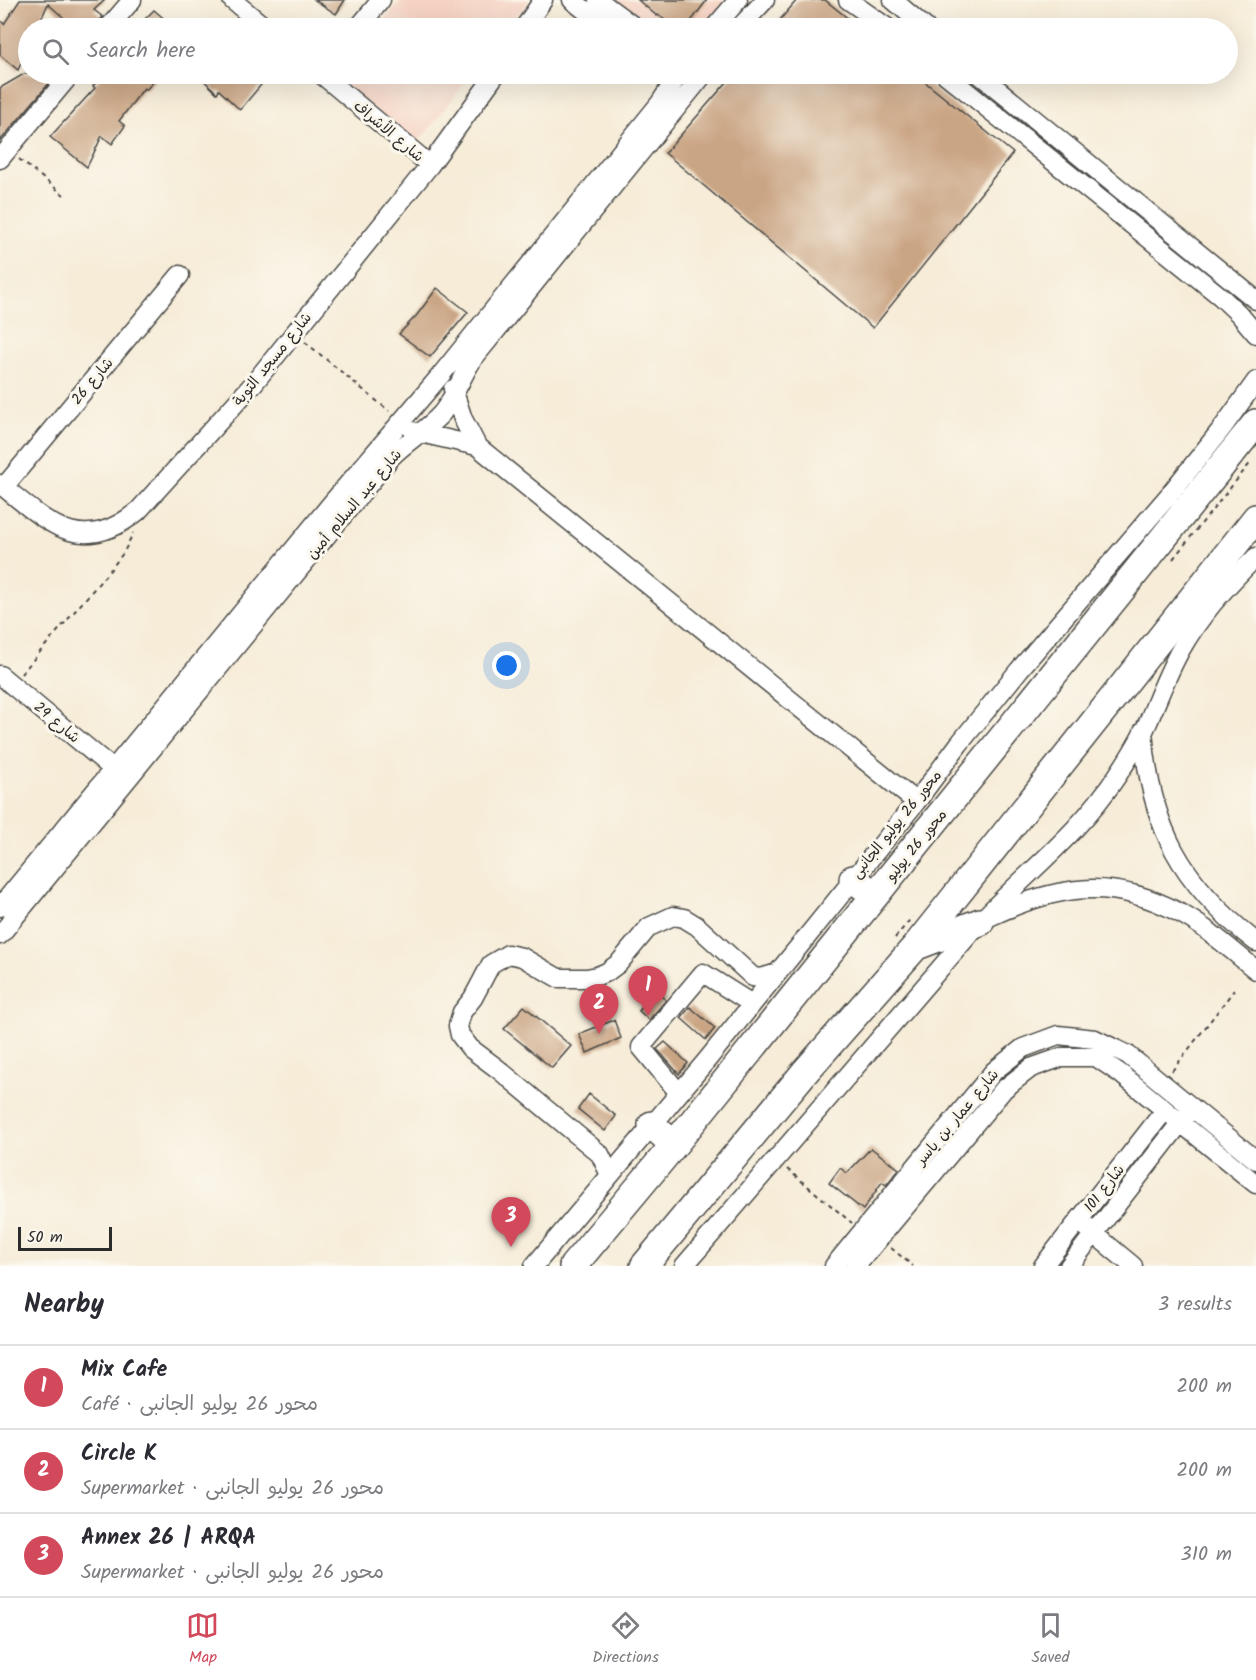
<!DOCTYPE html>
<meta charset="utf-8">
<style>
body{margin:0;font-family:Kalam,"Playpen Sans Arabic",sans-serif;background:#f7f7f7;color:#2b2b33}
.scale{position:absolute;left:18px;bottom:15px;width:94px;box-sizing:border-box;padding-left:6px;border:3px solid #2b2b2b;border-top:0;font-size:16px;line-height:21px;white-space:nowrap;color:#2b2b2b;-webkit-text-stroke:4px #fbf7ec;paint-order:stroke}
.you{position:absolute;left:507px;top:666px;width:21px;height:21px;margin:-15px;border:4px solid #fff;border-radius:50%;background:#1a73e8;box-shadow:0 0 0 9px #1a73e833}
.badge{display:grid;place-items:center;width:39px;height:39px;border-radius:50%;background:#d1495b;color:#fff;font-size:20px;font-weight:700}
.pin{position:absolute;translate:-50% -50px;filter:drop-shadow(0 2px 3px #0008)}
.pin::after{content:'';position:absolute;top:32px;width:21px;height:18px;background:inherit;clip-path:polygon(0 0,100% 0,50% 100%)}
.list{margin:0;padding:0;list-style:none}
h2{display:flex;justify-content:space-between;align-items:center;height:78px;margin:0;padding:0 24px;font-size:26px}
h2 small{font-size:20px;font-weight:400;color:#7c7c81}
.list li{display:grid;grid-template-columns:39px 1fr auto;gap:18px;align-items:center;box-sizing:border-box;height:84px;padding:0 24px;border-top:2px solid #e1e1e2}
.list b{display:block;font-size:22px;white-space:nowrap}
.list p{margin:0;font-size:20px;white-space:nowrap;color:#7c7c81}
.list em{font-size:20px;font-style:normal;color:#7c7c81}
.icon{flex:none;width:33px;height:33px;fill:none;stroke:currentColor;stroke-width:2;stroke-linecap:round;stroke-linejoin:round}
.map{position:relative;flex:none;width:1256px;height:1266px;overflow:hidden}
.search{position:absolute;background:#fff;box-shadow:0 6px 24px #0002;left:18px;right:18px;top:18px;height:66px;display:flex;align-items:center;gap:15px;box-sizing:border-box;padding:0 21px;border-radius:33px;color:#7c7c81;font-size:22px}
.sheet{height:330px;background:#fff}
nav{display:flex;justify-content:space-around;align-items:center;box-sizing:border-box;height:84px;border-top:2px solid #e1e1e2;background:#fff;font-size:16px;color:#7c7c81}
nav a{display:grid;justify-items:center;gap:3px}
nav .on{color:#d1495b}
.map>svg:first-child{display:block}
</style>
<div class="map">
<svg width="1256" height="1266" viewBox="0 0 1256 1266">
<rect width="100%" height="100%" fill="#fbf7ec"/>
<filter id="ink" filterUnits="userSpaceOnUse"><feTurbulence type="fractalNoise" baseFrequency=".0167" numOctaves="2"/><feDisplacementMap in="SourceGraphic" scale="12" xChannelSelector="R" yChannelSelector="G"/><feConvolveMatrix kernelMatrix="1 2 1 2 8 2 1 2 1" color-interpolation-filters="sRGB"/></filter>
<filter id="wash" filterUnits="userSpaceOnUse"><feTurbulence type="fractalNoise" baseFrequency=".008" numOctaves="4" result="noise"/><feDisplacementMap in="SourceGraphic" scale="24" xChannelSelector="R" yChannelSelector="G"/><feGaussianBlur stdDeviation="1.35" result="paint"/><feColorMatrix in="noise" values="0 0 0 0 0 0 0 0 0 0 0 0 0 0 0 0 0 1.4 0 .05"/><feComposite in="paint" operator="in"/></filter>
<g filter="url(#wash)">
<rect width="100%" height="100%" fill="#f6ecd8"/>
<path fill="#f5d2c2" d="M402 0H530L507 28H376Z
M591 0H745L720 28H626Z
M335 74H472L417 144 332 76Z"/>
<g id="blocks">
<path fill="#caa584" d="M20 0H105L94 10 103 17 93 28H56L64 18 48 4 37 28H28V46L18 70 0 55V20L4 24Z
M315 0H345L336 14Z
M638 0H707L686 28H676L658 15 657 16Z
M797 0H825L860 28H773Z
M154 10 175 28H136Z
M24 74H57L0 141V88Z
M104 74H160L146 90 144 88 119 121 125 126 112 144 102 136 87 167 50 137 95 88 93 86Z
M197 74H270L240 110 219 90 217 93Z
M734 74H915L1013 153 873 328 665 153Z
M437 288 468 312 430 357 399 334 417 315Z
M655 991 666 1000 649 1020 639 1011Z
M524 1006 571 1046 552 1068 504 1029Z
M690 1007 715 1028 706 1040 681 1018Z
M614 1020 621 1038 587 1053 579 1034Z
M665 1042 688 1063 679 1074 657 1049Z
M589 1094 616 1116 605 1131 578 1109Z
M871 1148 899 1169 886 1185 882 1182 863 1210 829 1183 840 1168 847 1173Z"/>
</g>
</g>
<g filter="url(#ink)">
<use href="#blocks" fill-opacity="0" stroke="#494845" stroke-width="1.5"/>
<g fill="none" stroke-linecap="round" stroke-linejoin="round">
<g stroke="#494845" stroke-width="21">
<path id="minor" d="M232 0 266 28
M572 0 607 28
M598 0 636 28
M848 0 888 28
M893 0 926 28
M108 28 132 0
M358 28 381 0
M524 28 543 0
M714 28 738 0
M739 28 765 0
M321 74 430 165
M945 74 1220 296 1239 314 1256 334
M979 74 1256 300
M0 159 71 74
M453 389 463 419 477 446 916 802
M412 431 477 446
M0 484C47 522 80 558 138 511L254 383 430 165 496 74
M4 487 180 275
M0 675 113 769
M1143 731C1150 827 1181 883 1256 942
M0 907 331 504 440 376 660 103 679 74
M989 917C1056 886 1110 876 1178 912 1207 927 1231 950 1256 970
M0 935 391 457C407 441 427 430 442 413 455 397 461 377 473 359L704 74
M679 1093 641 1047 703 973 752 1004
M610 1175 600 1154 498 1069 470 1048 460 1035 458 1026 462 1012 473 998 491 964 508 954 522 957 558 978H587L597 976 607 972 619 963 649 927 673 916 684 918 697 926 753 977 761 978 777 973
M1086 1227 1133 1266
M534 1266 707 1060 916 802 959 744 1019 670 1170 494 1223 427 1256 381
M684 1266 980 922C1027 872 1078 835 1117 776 1129 758 1141 739 1149 720 1159 696 1168 672 1181 649 1201 614 1227 585 1256 557
M834 1266 994 1071 1023 1048 1058 1035 1095 1039 1128 1055 1256 1160
M856 1266 1004 1089 1031 1068 1062 1057H1096L1121 1074 1256 1184
M1043 1266 1165 1110
M1069 1266 1188 1113"/>
</g>
<g stroke="#494845" stroke-width="30">
<path id="highway" d="M853 879 875 895
M917 946 980 922
M652 1125 674 1145
M573 1266 674 1145 1256 423
M644 1266 804 1073 916 946 1256 518"/>
</g>
<path stroke="#494845" stroke-width="2" stroke-dasharray="4.5 4.5" stroke-linecap="butt" d="M19 159 64 195
M305 342 389 411
M1173 559 1252 461
M21 674 111 569 124 552 133 533
M895 938 912 917
M1172 1071 1234 990
M787 1169 852 1223
M891 1248 913 1266"/>
<use href="#minor" stroke="#fff" stroke-width="18"/>
<use href="#highway" stroke="#fff" stroke-width="27"/>
</g>
</g>
<g text-anchor="middle" stroke-width="6" stroke-linejoin="round" paint-order="stroke">
<g font-size="15" fill="#2b2b2b" stroke="#fbf7ec">
<text transform="translate(389 131) rotate(40)" y="5">شارع الأشراف</text>
<text transform="translate(272 359) rotate(-51)" y="5">شارع مسجد التوبة</text>
<text transform="translate(92 381) rotate(-50)" y="5">شارع 26</text>
<text transform="translate(354 504) rotate(-50)" y="5">شارع عبد السلام أمين</text>
<text transform="translate(57 722) rotate(40)" y="5">شارع 29</text>
<text transform="translate(896 824) rotate(-51)" y="5">محور 26 يوليو الجانبى</text>
<text transform="translate(916 845) rotate(-51)" y="5">محور 26 يوليو</text>
<text transform="translate(957 1117) rotate(-50)" y="5">شارع عمار بن ياسر</text>
<text transform="translate(1104 1188) rotate(-52)" y="5">شارع 101</text>
</g>
</g>
</svg>
<div class="scale">50 m</div>
<div class="you"></div>
<div class="pin badge" style="left:648px;top:1016px">1</div>
<div class="pin badge" style="left:599px;top:1034px">2</div>
<div class="pin badge" style="left:511px;top:1247px">3</div>
<div class="search"><svg class="icon" aria-label="search" viewBox="0 0 24 24"><circle cx="10" cy="10" r="6"/><path d="M15 15l6 6"/></svg>Search here</div>
</div>
<section class="sheet">
<h2>Nearby<small>3 results</small></h2>
<ul class="list">
<li><span class="badge">1</span><div><b>Mix Cafe</b><p>Café · محور 26 يوليو الجانبى</p></div><em>200 m</em></li>
<li><span class="badge">2</span><div><b>Circle K</b><p>Supermarket · محور 26 يوليو الجانبى</p></div><em>200 m</em></li>
<li><span class="badge">3</span><div><b>Annex 26 | ARQA</b><p>Supermarket · محور 26 يوليو الجانبى</p></div><em>310 m</em></li>
</ul>
</section>
<nav>
<a class="on"><svg class="icon" aria-label="map" viewBox="0 0 24 24"><path d="M3 6l6-2 6 2 6-2v14l-6 2-6-2-6 2zM9 4v14M15 6v14"/></svg>Map</a>
<a><svg class="icon" aria-label="directions" viewBox="0 0 24 24"><path d="M12 3l9 9-9 9-9-9zM9 14v-3h6M13 9l2 2-2 2"/></svg>Directions</a>
<a><svg class="icon" aria-label="saved" viewBox="0 0 24 24"><path d="M7 4h10v16l-5-4-5 4z"/></svg>Saved</a>
</nav>
